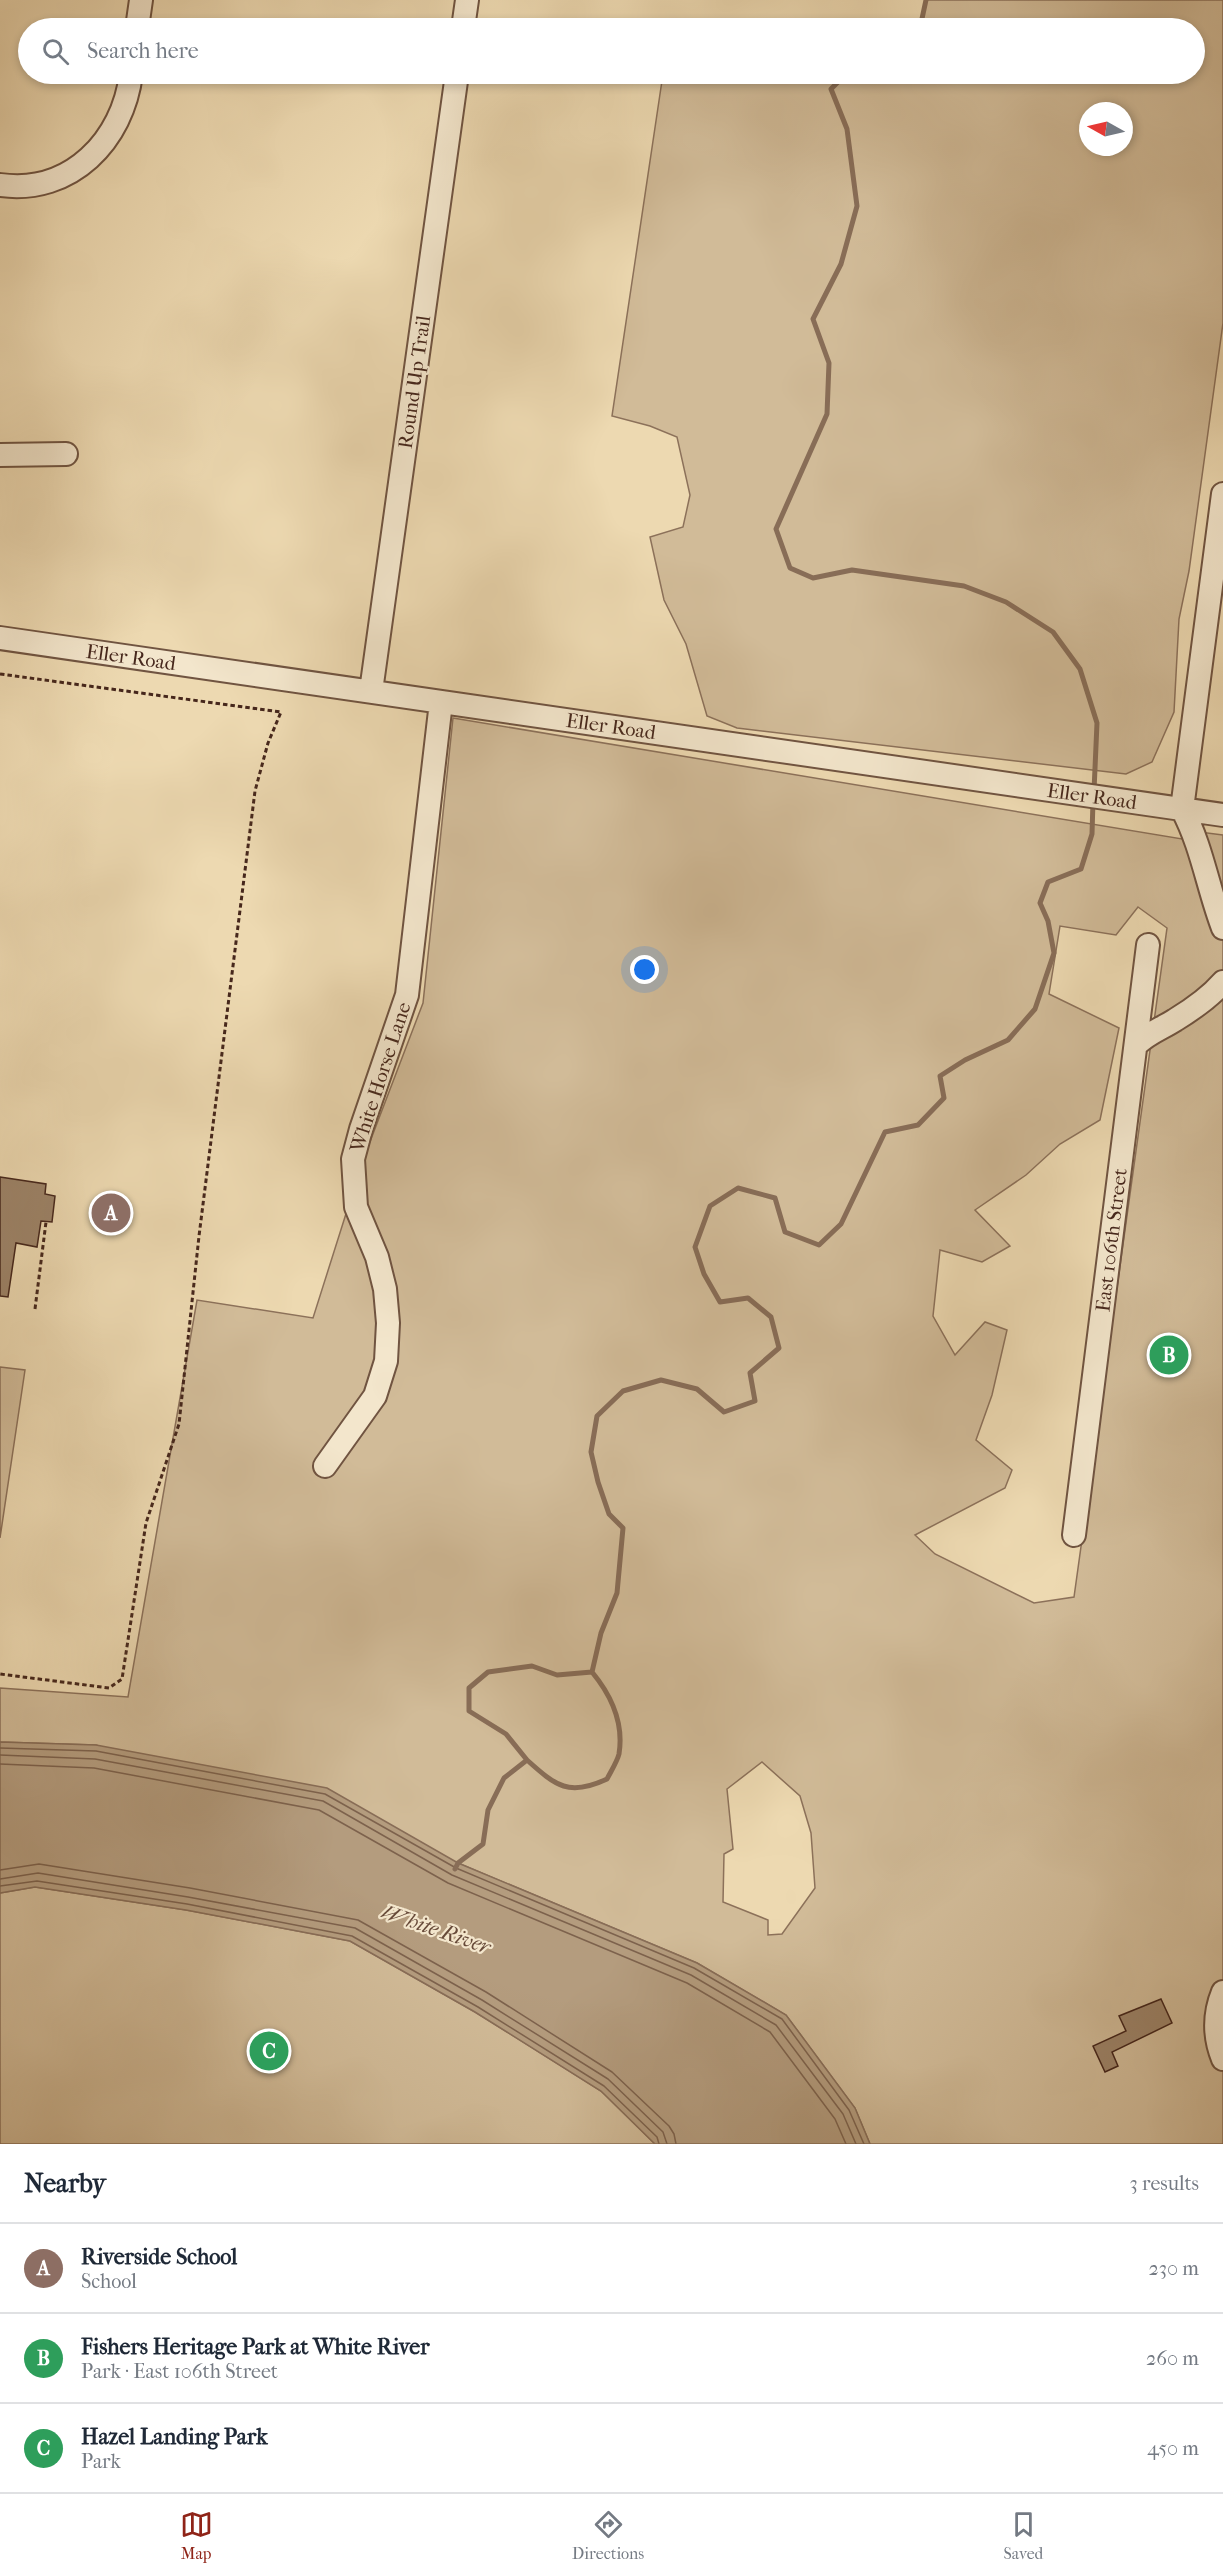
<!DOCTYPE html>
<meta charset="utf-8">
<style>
body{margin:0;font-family:"IM FELL French Canon",serif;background:#f6f6f7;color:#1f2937}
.compass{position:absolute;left:1079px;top:102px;width:54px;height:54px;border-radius:50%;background:#fff;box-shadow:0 3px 9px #0003;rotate:278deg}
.you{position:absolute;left:645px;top:970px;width:21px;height:21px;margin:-15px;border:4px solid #fff;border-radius:50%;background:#1a73e8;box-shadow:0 0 0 9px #1a73e833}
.badge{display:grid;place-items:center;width:39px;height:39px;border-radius:50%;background:#8f2418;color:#fff;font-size:20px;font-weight:700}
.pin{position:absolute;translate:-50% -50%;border:3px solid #fff;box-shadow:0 2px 6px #0006}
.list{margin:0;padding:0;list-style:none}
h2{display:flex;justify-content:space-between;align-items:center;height:78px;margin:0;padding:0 24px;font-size:26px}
h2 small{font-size:20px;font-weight:400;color:#747a83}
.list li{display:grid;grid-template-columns:39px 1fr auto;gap:18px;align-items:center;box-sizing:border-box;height:90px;padding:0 24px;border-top:2px solid #e0e1e3}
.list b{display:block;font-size:22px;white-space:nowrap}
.list p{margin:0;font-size:20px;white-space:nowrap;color:#747a83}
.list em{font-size:20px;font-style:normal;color:#747a83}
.icon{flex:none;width:33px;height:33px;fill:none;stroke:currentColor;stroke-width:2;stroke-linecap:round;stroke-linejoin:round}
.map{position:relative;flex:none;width:1223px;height:2144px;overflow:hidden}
.search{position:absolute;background:#fff;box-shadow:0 3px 9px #0003;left:18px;right:18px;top:18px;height:66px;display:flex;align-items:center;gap:15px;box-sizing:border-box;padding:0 21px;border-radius:33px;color:#747a83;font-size:22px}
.sheet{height:348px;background:#fff}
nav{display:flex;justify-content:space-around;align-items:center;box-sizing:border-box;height:84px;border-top:2px solid #e0e1e3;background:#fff;font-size:16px;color:#747a83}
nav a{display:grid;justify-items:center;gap:3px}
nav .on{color:#8f2418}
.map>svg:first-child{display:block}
</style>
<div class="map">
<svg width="1223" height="2144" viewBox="0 0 1223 2144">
<rect width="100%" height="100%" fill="#edd9b1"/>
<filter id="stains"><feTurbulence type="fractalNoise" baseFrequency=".00333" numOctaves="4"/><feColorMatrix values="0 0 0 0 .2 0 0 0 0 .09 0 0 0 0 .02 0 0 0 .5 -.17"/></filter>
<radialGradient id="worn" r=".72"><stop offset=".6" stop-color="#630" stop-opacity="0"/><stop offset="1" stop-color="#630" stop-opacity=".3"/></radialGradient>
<path fill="#d1bb98" stroke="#8c715a" stroke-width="1.5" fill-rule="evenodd" d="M926 0H1223V323L1189 571 1179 619 1174 712 1152 762 1126 774 737 728 707 716 686 644 664 600 650 537 683 527 690 495 677 437 650 426 612 416 663 74H1194V28H920ZM1088 111H1124V147H1088Z
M453 718 1182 839 1184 830 1223 835V2144H870L855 2108 786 2015 697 1963 458 1863 96 1745 0 1742V1688L128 1697 197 1300 313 1318 363 1160 423 1003ZM1138 907 1167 928 1074 1597 1034 1603 935 1554 915 1535 1005 1488 1012 1470 976 1440 992 1395 1007 1330 985 1322 955 1355 933 1316 940 1250 982 1262 1010 1246 975 1210 1026 1175 1060 1144 1100 1120 1119 1028 1049 994 1060 926 1116 935ZM762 1762 800 1796 811 1833 815 1888 782 1934 768 1935V1920L723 1902 724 1854 733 1849 727 1789Z
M0 1367 25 1370 0 1538Z
M35 1887 186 1910 350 1941 475 2012 601 2091 655 2144H0V1893Z"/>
<path fill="#b49c7e" stroke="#886d57" stroke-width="1.5" d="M0 1742 96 1745 327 1788 458 1863 697 1963 786 2015 855 2108 870 2144H655L601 2091 475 2012 350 1941 186 1910 35 1887 0 1893Z"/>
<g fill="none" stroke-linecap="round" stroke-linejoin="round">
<path stroke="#7d624d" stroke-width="1.5" d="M0 1748 96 1751 325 1794 456 1868 694 1968 782 2019 849 2110 864 2144
M0 1755 95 1759 323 1801 452 1875 691 1975 776 2025 843 2114 856 2144
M0 1764 94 1768 319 1810 448 1883 687 1983 770 2032 835 2119 846 2144
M0 1870 39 1864 190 1888 358 1920 486 1992 612 2072 669 2126 674 2134 676 2144
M0 1879 38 1873 188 1897 355 1928 482 2000 608 2079 663 2132 667 2144
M0 1886 37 1881 187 1904 352 1936 478 2007 604 2086 657 2137 659 2144"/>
<path stroke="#886d57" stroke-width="5" d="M920 28 926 0
M846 74 831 89 847 129 857 206 841 264 813 319 829 363 827 414 776 529 790 568 813 578 852 570 964 586 1006 602 1053 632 1080 669 1097 723 1094 791
M527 1760 506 1734 469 1711V1688L488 1672 532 1666 557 1675 592 1672
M455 1869 458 1863 483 1844 488 1810 504 1778 527 1760C556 1786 569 1797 607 1779 611 1771 617 1762 619 1754 624 1723 611 1695 592 1672L601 1633 617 1593 623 1528 609 1514 598 1482 591 1452 597 1416 623 1391 661 1380 697 1389 724 1412 755 1401 750 1373 779 1348 771 1317 748 1298 720 1302 704 1274 695 1247 710 1206 738 1188 775 1198 785 1232 819 1245 841 1224 885 1132 918 1125 944 1098 940 1076 965 1060 1008 1040 1035 1009 1054 953 1048 921 1040 903 1048 882 1081 869 1092 834 1093 801"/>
</g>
<path fill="#9d8469" stroke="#46271c" stroke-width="1.5" d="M0 1177 46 1184 45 1194 55 1196 52 1222 41 1221 37 1247 16 1243 8 1297 0 1296Z
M1161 1999 1172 2023 1112 2052 1118 2066 1105 2072 1093 2046 1126 2031 1119 2016Z"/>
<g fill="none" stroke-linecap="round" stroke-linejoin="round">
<g stroke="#705441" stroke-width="26">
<path id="minor" d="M137 28 141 0
M463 28 467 0
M0 185C71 195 123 140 131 74
M0 455 66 454
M1223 494 1182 809C1202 846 1208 889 1223 928
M0 638 1223 815
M371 691 457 74
M1136 1045C1148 1033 1161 1029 1175 1020 1193 1009 1209 998 1223 982
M325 1466 375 1396 386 1361 388 1323 385 1289 377 1257 356 1207 353 1159 361 1129 407 995 441 702
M1074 1535 1148 945
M1223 1992C1214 2014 1214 2037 1223 2059"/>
</g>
<path stroke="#46271c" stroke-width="3" stroke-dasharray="4.5 3" stroke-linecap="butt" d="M0 674 281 712 268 743 255 791 199 1236 179 1424 146 1523 122 1679 109 1688 0 1674
M35 1309 46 1222"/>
<use href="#minor" stroke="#f3e6cc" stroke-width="22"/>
</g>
<g text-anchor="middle" stroke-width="4.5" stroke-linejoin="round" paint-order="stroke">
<g font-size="20" fill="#46271c" stroke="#f3e6cc">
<text transform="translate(414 382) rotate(-82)" y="7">Round Up Trail</text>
<text transform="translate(131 657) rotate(8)" y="7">Eller Road</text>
<text transform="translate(611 726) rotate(8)" y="7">Eller Road</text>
<text transform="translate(1092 796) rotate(8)" y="7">Eller Road</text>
<text transform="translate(380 1077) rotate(-72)" y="7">White Horse Lane</text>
<text transform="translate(1111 1240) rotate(-83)" y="7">East 106th Street</text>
</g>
<g font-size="21" font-style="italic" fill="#674a39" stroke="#f3e6cc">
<text transform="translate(436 1929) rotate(19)" y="7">White River</text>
</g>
</g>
<rect width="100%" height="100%" filter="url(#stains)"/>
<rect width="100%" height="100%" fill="url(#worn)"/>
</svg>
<svg class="compass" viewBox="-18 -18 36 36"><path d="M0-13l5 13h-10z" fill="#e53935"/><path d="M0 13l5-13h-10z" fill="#747a83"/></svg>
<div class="you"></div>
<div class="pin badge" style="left:111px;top:1213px;background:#8d6e63">A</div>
<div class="pin badge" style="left:1169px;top:1355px;background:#2e9e5b">B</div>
<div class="pin badge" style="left:269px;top:2051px;background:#2e9e5b">C</div>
<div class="search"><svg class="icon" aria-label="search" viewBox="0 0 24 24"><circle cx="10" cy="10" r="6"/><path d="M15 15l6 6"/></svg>Search here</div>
</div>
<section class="sheet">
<h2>Nearby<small>3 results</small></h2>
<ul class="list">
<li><span class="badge" style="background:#8d6e63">A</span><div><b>Riverside School</b><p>School</p></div><em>230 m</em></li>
<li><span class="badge" style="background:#2e9e5b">B</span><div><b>Fishers Heritage Park at White River</b><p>Park · East 106th Street</p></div><em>260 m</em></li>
<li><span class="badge" style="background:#2e9e5b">C</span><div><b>Hazel Landing Park</b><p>Park</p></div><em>450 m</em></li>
</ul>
</section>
<nav>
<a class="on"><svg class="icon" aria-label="map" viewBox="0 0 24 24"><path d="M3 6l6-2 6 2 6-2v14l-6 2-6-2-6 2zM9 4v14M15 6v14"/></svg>Map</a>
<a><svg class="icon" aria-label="directions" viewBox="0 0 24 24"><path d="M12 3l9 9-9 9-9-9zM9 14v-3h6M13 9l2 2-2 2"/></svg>Directions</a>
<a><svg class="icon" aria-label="saved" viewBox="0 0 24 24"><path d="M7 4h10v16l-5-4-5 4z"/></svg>Saved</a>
</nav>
